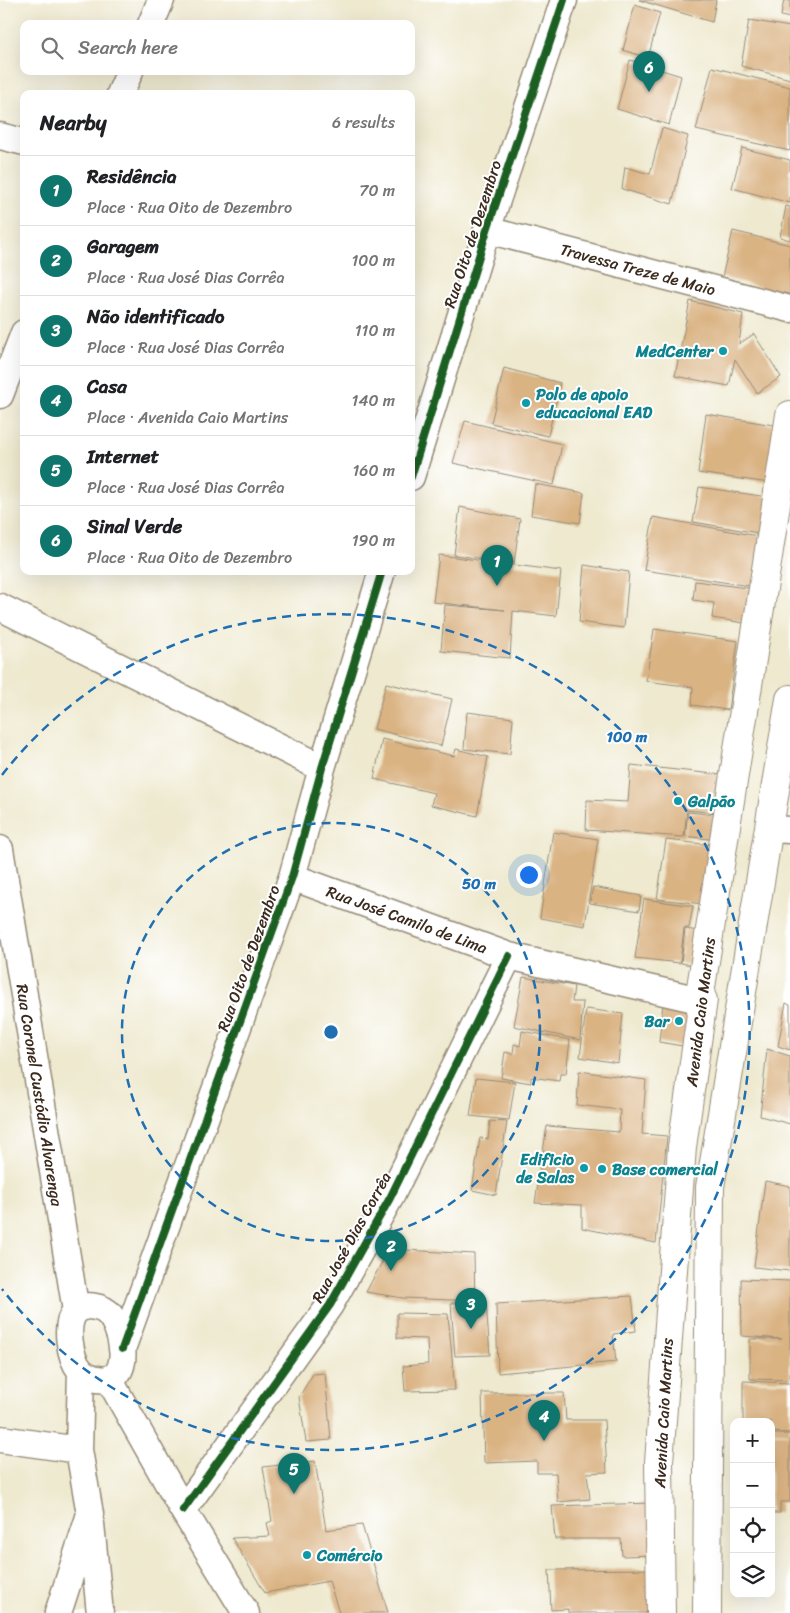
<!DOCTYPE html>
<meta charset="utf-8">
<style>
body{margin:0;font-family:Sriracha,sans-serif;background:#f6f6f6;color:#202124}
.controls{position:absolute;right:15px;bottom:15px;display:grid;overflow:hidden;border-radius:10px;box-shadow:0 5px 20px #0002}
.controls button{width:45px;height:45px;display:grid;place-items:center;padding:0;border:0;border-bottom:1px solid #e0e0e0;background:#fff;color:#202124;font:25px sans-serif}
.you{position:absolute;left:528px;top:874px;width:18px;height:18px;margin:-12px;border:4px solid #fff;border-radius:50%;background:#1a73e8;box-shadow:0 0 0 8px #1a73e833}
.badge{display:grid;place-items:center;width:32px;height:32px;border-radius:50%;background:#0f766e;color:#fff;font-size:16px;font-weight:700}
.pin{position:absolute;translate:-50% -41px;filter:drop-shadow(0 1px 2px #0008)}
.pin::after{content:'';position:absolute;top:26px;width:18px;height:15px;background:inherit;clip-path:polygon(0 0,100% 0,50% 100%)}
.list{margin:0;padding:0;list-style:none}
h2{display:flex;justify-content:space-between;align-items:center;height:65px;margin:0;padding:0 20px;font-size:21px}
h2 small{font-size:16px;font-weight:400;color:#757577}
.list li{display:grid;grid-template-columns:32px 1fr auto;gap:15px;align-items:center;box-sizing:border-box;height:70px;padding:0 20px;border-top:1px solid #e0e0e0}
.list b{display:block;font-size:19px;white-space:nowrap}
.list p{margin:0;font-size:16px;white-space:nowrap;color:#757577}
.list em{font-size:16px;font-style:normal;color:#757577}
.icon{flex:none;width:28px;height:28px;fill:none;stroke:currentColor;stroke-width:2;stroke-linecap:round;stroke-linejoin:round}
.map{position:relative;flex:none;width:790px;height:1613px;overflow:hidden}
.search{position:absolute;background:#fff;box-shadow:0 5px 20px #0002;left:20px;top:20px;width:395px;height:55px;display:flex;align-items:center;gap:12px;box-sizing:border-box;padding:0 18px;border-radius:10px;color:#757577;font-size:19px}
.panel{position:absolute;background:#fff;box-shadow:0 5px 20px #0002;left:20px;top:90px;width:395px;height:485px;border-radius:10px}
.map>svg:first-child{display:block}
</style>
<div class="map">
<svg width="790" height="1613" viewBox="0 0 790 1613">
<rect width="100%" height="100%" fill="#fff"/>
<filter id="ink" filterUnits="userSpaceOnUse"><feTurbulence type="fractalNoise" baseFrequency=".02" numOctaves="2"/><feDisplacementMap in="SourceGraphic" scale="10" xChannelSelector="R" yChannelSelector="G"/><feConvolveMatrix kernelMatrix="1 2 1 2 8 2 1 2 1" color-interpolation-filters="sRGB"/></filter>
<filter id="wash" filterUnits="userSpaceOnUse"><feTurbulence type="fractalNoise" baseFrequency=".0096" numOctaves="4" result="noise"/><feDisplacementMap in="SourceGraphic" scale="20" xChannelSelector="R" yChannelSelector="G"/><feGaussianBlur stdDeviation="1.12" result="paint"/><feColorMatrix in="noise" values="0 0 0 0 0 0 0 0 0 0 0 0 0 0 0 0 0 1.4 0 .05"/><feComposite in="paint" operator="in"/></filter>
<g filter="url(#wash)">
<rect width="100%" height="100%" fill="#eee9cf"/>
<g id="blocks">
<path fill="#dab383" d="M639 0H716L712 22Z
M784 0H790V18L781 16Z
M635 5 660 13 648 58 623 50Z
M749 20 790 27V79L741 66Z
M630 60 681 76 669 125 617 109Z
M712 67 790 87V151L696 130Z
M662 128 688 136 672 204 622 189 625 167 650 174Z
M742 148 790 160V203L732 188Z
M786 206 790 207V240L780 237Z
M733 231 790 245V295L722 277Z
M690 301 743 314 739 344 754 334 781 377 757 393 735 359 729 386 675 376Z
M504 368 560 383 548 436 491 423Z
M706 414 786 427 777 484 698 473Z
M465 421 562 444 554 485 453 463Z
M535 484 584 493 580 523 531 515Z
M699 487 775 498 770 535 693 522Z
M460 507 520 519 514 563 454 555Z
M653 517 769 538 762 588 644 570Z
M439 555 561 571 556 616 513 611 510 658 441 651 445 605 505 610 433 602Z
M584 565 629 572 624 628 579 622Z
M695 581 762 590 757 625 712 618 714 603 693 600Z
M654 629 738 641 728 710 692 705 693 687 646 681Z
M386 683 452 699 441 746 374 729Z
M467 712 513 718 510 754 464 749Z
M382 739 454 756 456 749 488 757 477 816 431 805 434 793 374 779Z
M631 765 732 776 727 814 687 810 684 837 586 830 587 800 628 802Z
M688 812 726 816 724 841 685 836Z
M553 832 598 839 585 926 540 918Z
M666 840 721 846 713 905 657 899Z
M593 887 641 896 639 911 590 903Z
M644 899 693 906 689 928H684L680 963 635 958Z
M685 929 707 932 702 967 681 963Z
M523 977 574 986 572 1002H583L580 1040 514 1026Z
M664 994 699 1000 694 1048 659 1042Z
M786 1003 790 1005V1050L778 1046Z
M586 1009 623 1014 618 1063 580 1057Z
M522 1031 570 1040 566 1074H560L559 1081 531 1077V1083L501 1078 505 1052 513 1054 514 1044 520 1046Z
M767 1049 790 1056V1124L760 1116Z
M579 1071 646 1080 642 1134 667 1136 656 1243 582 1228V1205L535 1203 547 1126 619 1132 620 1110 577 1105Z
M476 1078 515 1082 509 1120 470 1116Z
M490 1121 507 1122 496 1195 472 1190 480 1138 488 1139Z
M765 1181 790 1186V1271L754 1267Z
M389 1249 474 1254 475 1301 403 1298 366 1292Z
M741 1279 790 1281V1380L750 1379V1339H782L742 1336Z
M632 1296 636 1331 613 1334 616 1362 498 1373 496 1304Z
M486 1302 490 1355 455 1356 451 1303Z
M397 1313 448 1314 455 1390 405 1391 403 1366 428 1364 427 1339 397 1338Z
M325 1373 331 1440 306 1442 299 1397 313 1374Z
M743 1381 790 1383V1433L771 1432V1422H743Z
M482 1393H564L566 1420H604L607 1472 587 1473 590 1499 558 1502 556 1473H537V1461L484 1463Z
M771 1434H790V1502H780V1513H771Z
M315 1461 326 1530 362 1525 388 1613H339L329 1581 265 1593 232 1538 270 1536 267 1523 272 1521 263 1467Z
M653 1503 657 1555 622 1556 621 1539H555L552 1506Z
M656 1569 657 1613H568V1609L551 1610 549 1570Z"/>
</g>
</g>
<g filter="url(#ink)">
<use href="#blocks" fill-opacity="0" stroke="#948a76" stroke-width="1"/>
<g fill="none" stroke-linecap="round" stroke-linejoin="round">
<g stroke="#948a76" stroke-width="29">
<path id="street" d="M151 24 161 0
M120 94 130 71
M0 136 24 142
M487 230 790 309
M0 395 24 333
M411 477 487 230 564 0
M0 607 322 768
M769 829 790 830
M0 849 76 1311
M292 877 509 956 699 1000
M85 1306C93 1306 101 1307 107 1312 121 1324 133 1373 108 1379 99 1381 86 1377 80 1370 70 1358 64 1324 75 1312 77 1309 82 1308 85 1306Z
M122 1349 292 877 322 768 382 571
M109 1379 183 1510 246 1613
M0 1439 79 1450
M183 1510 330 1305 390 1198 509 956
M91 1524 100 1613
M58 1613 90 1514 79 1450 81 1371"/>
</g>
<g stroke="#948a76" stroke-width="30">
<path id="secondary" d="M661 1613 659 1462 682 1147 703 1000H699L790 415
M707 1613 710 1187 790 699"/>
</g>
<use href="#street" stroke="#fff" stroke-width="26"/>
<use href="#secondary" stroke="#fff" stroke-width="28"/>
<g stroke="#fff" stroke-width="11">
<path id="cycleway" d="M411 477 487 230 564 0
M122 1349 292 877 322 768 382 571
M183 1510 330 1305 390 1198 509 956"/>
</g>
<use href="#cycleway" stroke="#1b5e20" stroke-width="8"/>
</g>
</g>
<g fill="none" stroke="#1f6fb2" stroke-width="2.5" stroke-dasharray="9 6">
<circle cx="331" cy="1032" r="209"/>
<path d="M2 775A418 418 0 1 1 2 1289"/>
</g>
<g fill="#0f9aa8" stroke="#fff" stroke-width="2">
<circle cx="723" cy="351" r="5"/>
<circle cx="526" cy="403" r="5"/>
<circle cx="678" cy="801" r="5"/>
<circle cx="679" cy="1021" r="5"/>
<circle cx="584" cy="1168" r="5"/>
<circle cx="602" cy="1169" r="5"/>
<circle cx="307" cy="1555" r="5"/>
</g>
<g text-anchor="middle" stroke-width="4" stroke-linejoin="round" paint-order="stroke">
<g font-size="16" fill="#3b2a1e" stroke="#fff">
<text transform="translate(472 234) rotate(-72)" y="6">Rua Oito de Dezembro</text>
<text transform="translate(638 269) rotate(15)" y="6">Travessa Treze de Maio</text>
<text transform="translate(407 919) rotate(20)" y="6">Rua José Camilo de Lima</text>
<text transform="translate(248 958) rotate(-70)" y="6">Rua Oito de Dezembro</text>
<text transform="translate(700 1012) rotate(-83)" y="6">Avenida Caio Martins</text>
<text transform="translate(40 1095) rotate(81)" y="6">Rua Coronel Custódio Alvarenga</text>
<text transform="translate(351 1237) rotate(-61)" y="6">Rua José Dias Corrêa</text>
<text transform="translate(663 1413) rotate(-87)" y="6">Avenida Caio Martins</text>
</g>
<g font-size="16" font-weight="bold" fill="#0d838f" stroke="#fff" text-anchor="start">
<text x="713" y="357" text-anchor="end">MedCenter</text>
<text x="536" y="400">Polo de apoio<tspan x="536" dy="18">educacional EAD</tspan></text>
<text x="688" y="807">Galpão</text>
<text x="669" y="1027" text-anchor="end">Bar</text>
<text x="574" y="1165" text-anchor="end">Edificio<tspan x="574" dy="18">de Salas</tspan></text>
<text x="612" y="1175">Base comercial</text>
<text x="317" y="1561">Comércio</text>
</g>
</g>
<circle cx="331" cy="1032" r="8" fill="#1f6fb2" stroke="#fff" stroke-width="2.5"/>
<g font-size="15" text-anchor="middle" font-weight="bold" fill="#1f6fb2" stroke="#fff" stroke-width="4" stroke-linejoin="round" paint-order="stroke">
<text x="627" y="742">100 m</text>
<text x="479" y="889">50 m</text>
</g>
</svg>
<div class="controls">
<button>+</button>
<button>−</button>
<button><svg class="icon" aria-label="locate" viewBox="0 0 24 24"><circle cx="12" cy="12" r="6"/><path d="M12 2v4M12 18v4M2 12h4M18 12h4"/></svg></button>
<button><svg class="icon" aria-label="layers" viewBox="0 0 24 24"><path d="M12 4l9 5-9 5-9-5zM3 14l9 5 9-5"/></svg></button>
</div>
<div class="you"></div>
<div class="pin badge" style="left:497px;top:586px">1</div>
<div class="pin badge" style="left:391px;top:1271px">2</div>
<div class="pin badge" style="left:471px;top:1329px">3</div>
<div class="pin badge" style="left:544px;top:1441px">4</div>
<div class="pin badge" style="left:294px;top:1494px">5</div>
<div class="pin badge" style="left:649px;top:92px">6</div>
<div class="search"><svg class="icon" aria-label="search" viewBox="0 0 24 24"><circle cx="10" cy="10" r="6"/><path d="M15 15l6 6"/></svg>Search here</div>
<section class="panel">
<h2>Nearby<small>6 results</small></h2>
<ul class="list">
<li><span class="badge">1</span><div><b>Residência</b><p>Place · Rua Oito de Dezembro</p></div><em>70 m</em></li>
<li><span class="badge">2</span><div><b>Garagem</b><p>Place · Rua José Dias Corrêa</p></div><em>100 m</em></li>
<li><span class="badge">3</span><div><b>Não identificado</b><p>Place · Rua José Dias Corrêa</p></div><em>110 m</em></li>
<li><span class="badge">4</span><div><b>Casa</b><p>Place · Avenida Caio Martins</p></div><em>140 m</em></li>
<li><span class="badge">5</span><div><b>Internet</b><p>Place · Rua José Dias Corrêa</p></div><em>160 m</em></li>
<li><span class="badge">6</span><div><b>Sinal Verde</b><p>Place · Rua Oito de Dezembro</p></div><em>190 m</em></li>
</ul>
</section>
</div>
